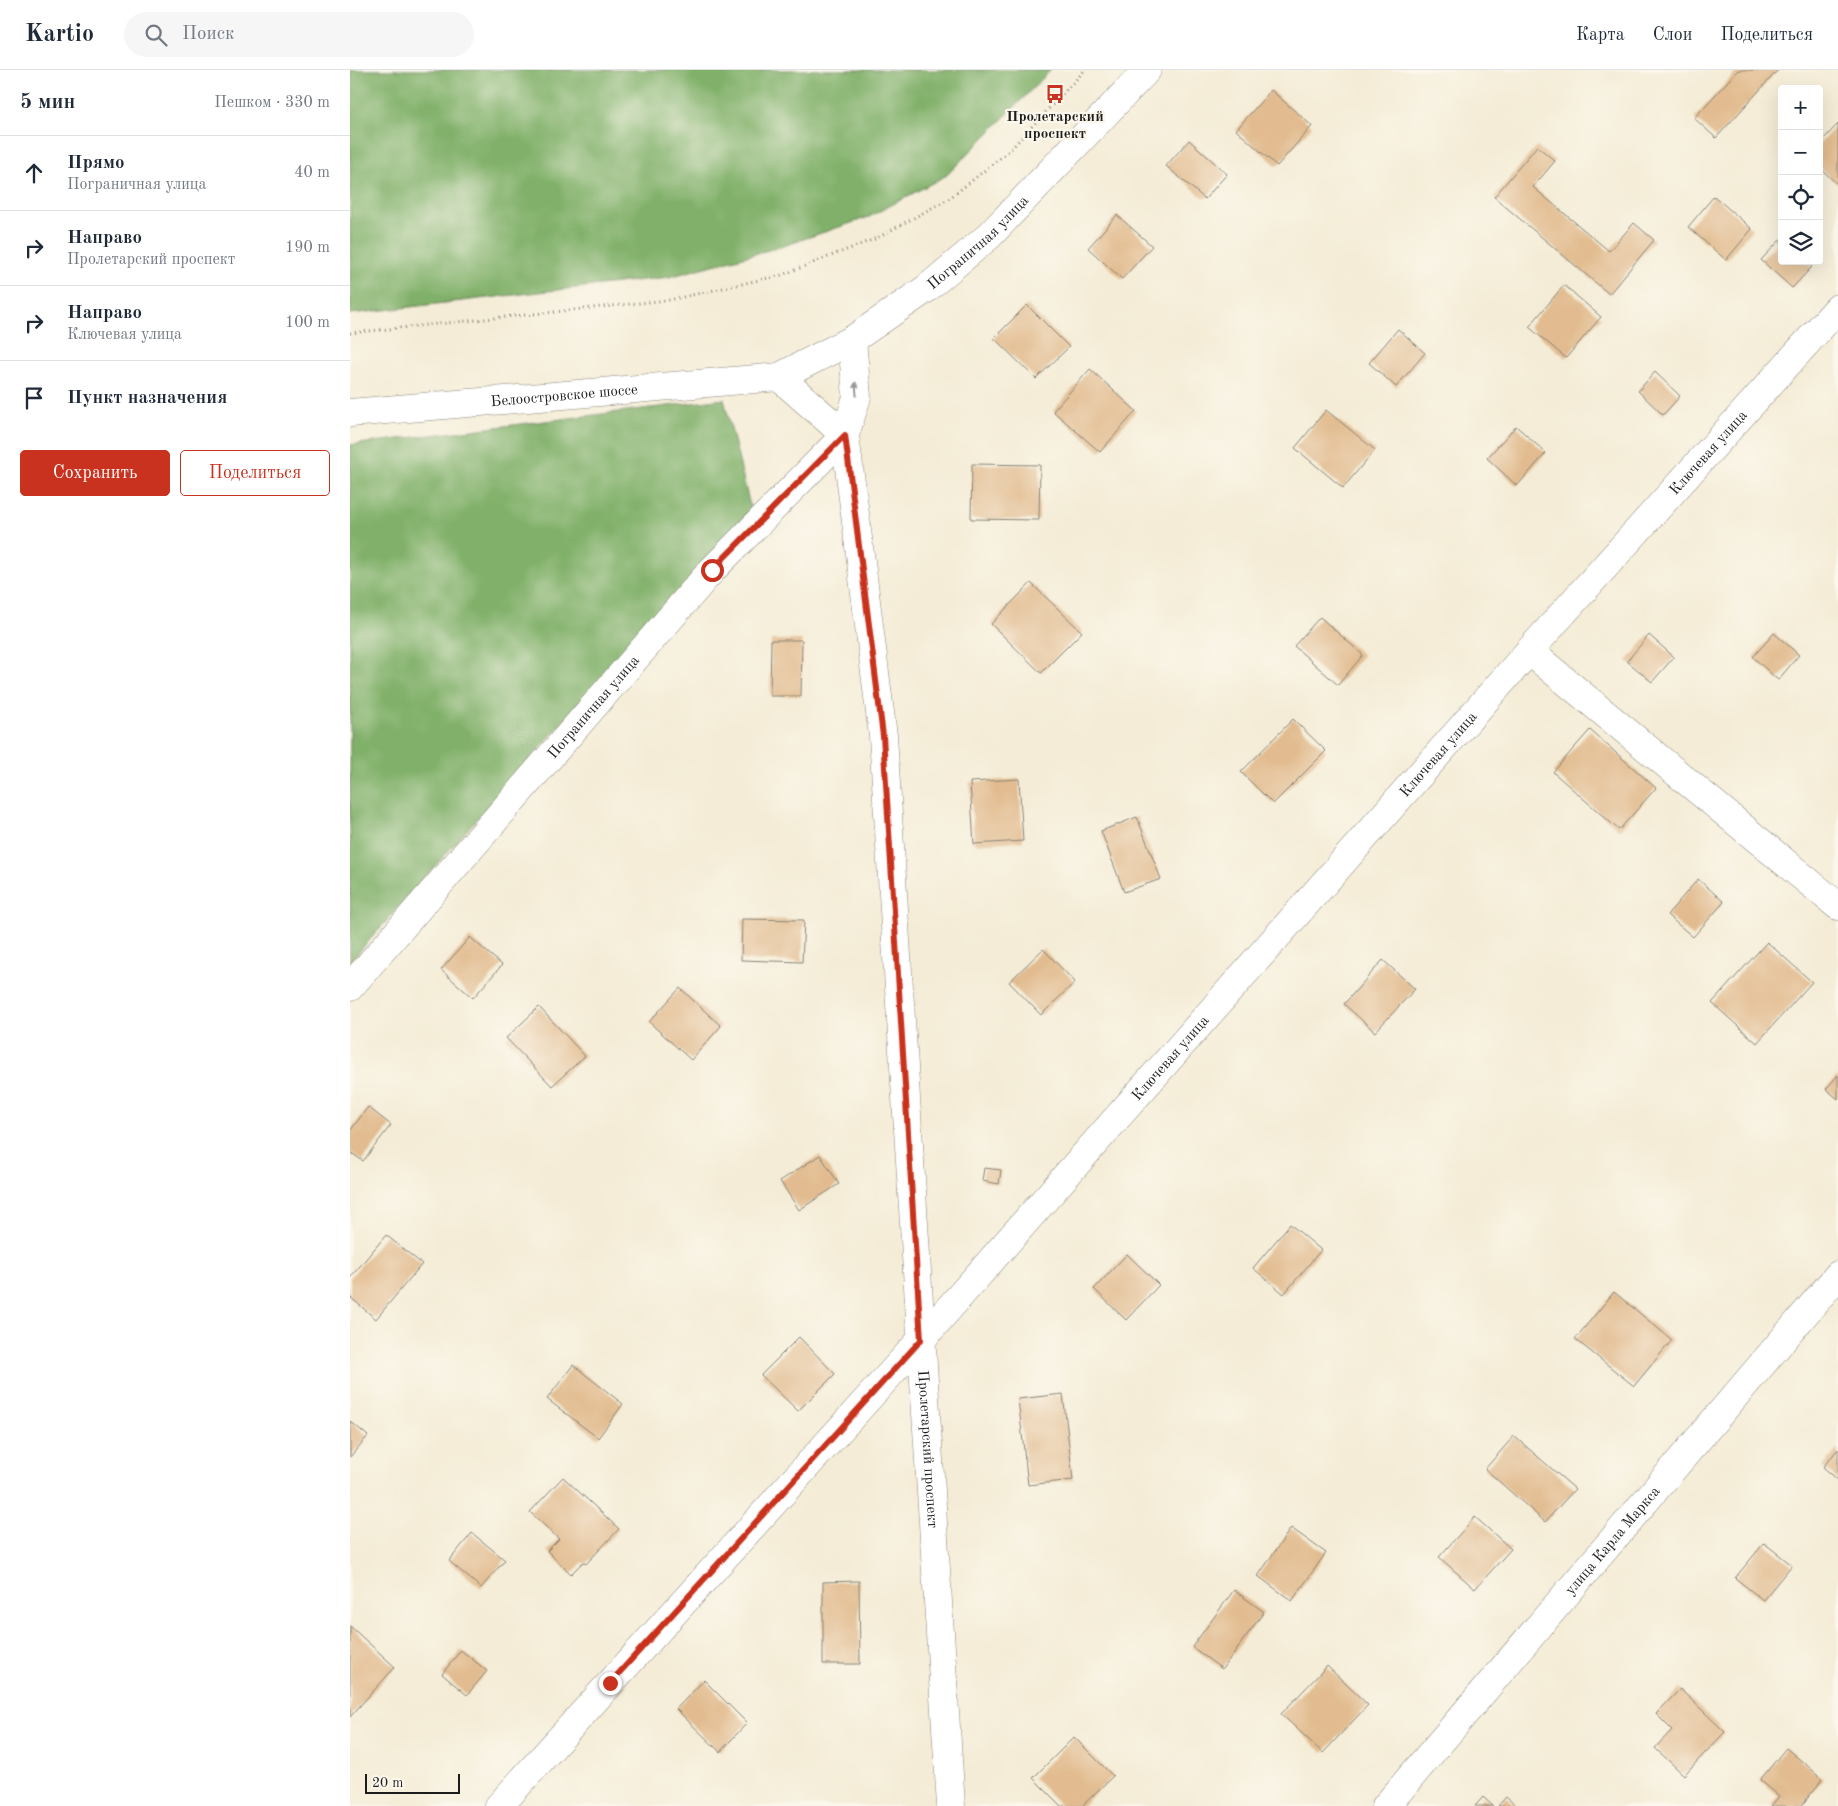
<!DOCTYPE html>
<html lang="ru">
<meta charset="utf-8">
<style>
body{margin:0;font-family:"Old Standard TT",serif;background:#f6f6f7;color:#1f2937}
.controls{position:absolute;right:15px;top:15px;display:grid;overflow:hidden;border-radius:5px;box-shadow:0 5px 20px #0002}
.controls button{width:45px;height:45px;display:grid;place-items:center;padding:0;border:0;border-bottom:1px solid #e0e1e3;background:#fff;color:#1f2937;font:25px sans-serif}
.scale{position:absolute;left:15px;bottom:12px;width:95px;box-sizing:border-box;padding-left:5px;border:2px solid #1c1c1c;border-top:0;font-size:14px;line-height:18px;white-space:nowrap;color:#1c1c1c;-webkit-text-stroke:4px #fbf7ec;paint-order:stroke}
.stop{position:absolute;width:15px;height:15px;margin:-11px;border:4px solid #c8321e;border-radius:50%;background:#fff}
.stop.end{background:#c8321e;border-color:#fff;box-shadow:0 1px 5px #0008}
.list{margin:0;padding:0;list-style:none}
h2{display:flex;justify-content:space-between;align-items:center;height:65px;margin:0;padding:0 20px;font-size:21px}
h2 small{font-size:16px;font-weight:400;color:#747a83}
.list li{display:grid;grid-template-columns:32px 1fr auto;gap:15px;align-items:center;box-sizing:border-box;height:75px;padding:0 20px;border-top:1px solid #e0e1e3}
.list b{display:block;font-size:19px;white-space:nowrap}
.list p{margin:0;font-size:16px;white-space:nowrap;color:#747a83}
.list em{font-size:16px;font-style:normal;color:#747a83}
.actions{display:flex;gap:10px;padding:15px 20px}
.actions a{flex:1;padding:11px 0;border:1px solid #c8321e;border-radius:5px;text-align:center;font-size:18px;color:#c8321e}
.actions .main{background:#c8321e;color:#fff}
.icon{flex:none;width:28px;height:28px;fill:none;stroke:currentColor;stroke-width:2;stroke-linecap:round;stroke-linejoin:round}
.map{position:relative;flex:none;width:1488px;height:1736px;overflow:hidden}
header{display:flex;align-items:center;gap:30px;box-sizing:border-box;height:70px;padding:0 25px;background:#fff;border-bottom:1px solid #e0e1e3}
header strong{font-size:24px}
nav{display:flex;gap:28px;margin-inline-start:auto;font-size:18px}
.search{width:350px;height:45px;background:#f6f6f7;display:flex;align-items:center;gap:12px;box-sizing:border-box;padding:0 18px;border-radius:28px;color:#747a83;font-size:19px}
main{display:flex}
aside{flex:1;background:#fff}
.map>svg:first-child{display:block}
</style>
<header>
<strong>Kartio</strong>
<div class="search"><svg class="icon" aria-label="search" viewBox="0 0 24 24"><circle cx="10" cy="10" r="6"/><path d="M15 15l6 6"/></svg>Поиск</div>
<nav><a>Карта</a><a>Слои</a><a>Поделиться</a></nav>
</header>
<main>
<aside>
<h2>5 мин<small>Пешком · 330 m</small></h2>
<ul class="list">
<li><svg class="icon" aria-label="ahead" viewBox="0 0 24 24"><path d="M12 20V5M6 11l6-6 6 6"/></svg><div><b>Прямо</b><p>Пограничная улица</p></div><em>40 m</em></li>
<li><svg class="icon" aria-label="right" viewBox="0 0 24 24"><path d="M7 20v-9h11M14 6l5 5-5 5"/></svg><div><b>Направо</b><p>Пролетарский проспект</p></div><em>190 m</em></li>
<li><svg class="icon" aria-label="right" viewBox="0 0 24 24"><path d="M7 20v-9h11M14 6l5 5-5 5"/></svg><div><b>Направо</b><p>Ключевая улица</p></div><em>100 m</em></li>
<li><svg class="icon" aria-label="arrive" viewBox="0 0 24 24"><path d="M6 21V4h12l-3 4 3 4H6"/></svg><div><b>Пункт назначения</b></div></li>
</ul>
<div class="actions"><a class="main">Сохранить</a><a>Поделиться</a></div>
</aside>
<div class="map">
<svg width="1488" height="1736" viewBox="0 0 1488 1736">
<rect width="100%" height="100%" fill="#fbf7ec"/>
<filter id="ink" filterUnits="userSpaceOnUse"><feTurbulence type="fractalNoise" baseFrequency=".02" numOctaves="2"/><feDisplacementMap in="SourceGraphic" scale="10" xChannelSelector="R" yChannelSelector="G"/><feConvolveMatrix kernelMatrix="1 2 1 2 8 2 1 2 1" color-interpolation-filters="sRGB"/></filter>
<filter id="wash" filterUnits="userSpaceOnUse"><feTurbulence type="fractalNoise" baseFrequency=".0096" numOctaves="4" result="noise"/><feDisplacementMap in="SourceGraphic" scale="20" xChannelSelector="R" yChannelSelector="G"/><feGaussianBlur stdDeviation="1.12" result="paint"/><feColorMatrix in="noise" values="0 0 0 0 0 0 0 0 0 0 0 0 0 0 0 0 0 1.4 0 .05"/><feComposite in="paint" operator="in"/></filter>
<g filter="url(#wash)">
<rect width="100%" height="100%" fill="#f4ecd6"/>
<path fill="#80b069" stroke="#4e6642" d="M0 0H701L597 105 519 147 430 177 319 207 0 244Z
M374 329 401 440 0 892V375Z"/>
<g id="blocks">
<path fill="#e2bc90" d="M1388 0H1428L1366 68 1344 48Z
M921 20 962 56 927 96 886 60Z
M1488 54V115L1469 97V74Z
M839 70 877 104 855 129 816 96Z
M1187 76 1205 91 1183 117 1259 181 1284 153 1304 170 1259 224 1144 127Z
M1364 126 1402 159 1376 190 1338 157Z
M767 145 802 176 772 209 738 178Z
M1431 169 1432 191H1455L1462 197 1442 218 1411 190Z
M1214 215 1251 247 1216 288 1179 257Z
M677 235 719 277 686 309 644 268Z
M1048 259 1075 283 1046 317 1019 293Z
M740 299 786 341 750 382 703 341Z
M1305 302 1330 326 1313 345 1288 321Z
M976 340 1025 380 993 418 945 378Z
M1166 356 1196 383 1167 416 1137 388Z
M622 394 690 395 689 450 621 449Z
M681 513 732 562 691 603 641 554Z
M970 547 1013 585 988 615 944 576Z
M1424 563 1449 585 1428 610 1403 587Z
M1299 565 1324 587 1302 612 1277 591Z
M421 570H452L451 626H420Z
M943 649 976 681 923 734 891 702Z
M1240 660 1306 718 1269 760 1203 702Z
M669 709 673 771 624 774 620 712Z
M787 747 811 809 774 822 751 761Z
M1348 809 1374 832 1343 867 1317 845Z
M392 849 454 850 452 892 391 890Z
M120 867 152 895 123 928 91 900Z
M1417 872 1462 912 1407 973 1362 933Z
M693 879 725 912 691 945 659 912Z
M1033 890 1065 919 1025 962 994 934Z
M330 918 371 956 341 990 299 952Z
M189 937 235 986 202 1016 156 968Z
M1488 1005V1029L1476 1019Z
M18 1037 41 1055 13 1091 0 1082V1061Z
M470 1085 489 1114 449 1140 430 1111Z
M634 1098 651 1100 649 1114 632 1111Z
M940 1154 971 1180 934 1224 903 1198Z
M36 1165 72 1194 26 1249 0 1227V1208Z
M777 1184 809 1215 776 1250 744 1219Z
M1264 1222 1322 1270 1284 1316 1225 1269Z
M449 1267 485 1304 448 1341 411 1305Z
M223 1295 273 1334 248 1368 197 1329Z
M713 1324 723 1410 678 1415 668 1329Z
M0 1351 18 1366 0 1387Z
M1164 1366 1225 1419 1195 1452 1135 1399Z
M1488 1379V1410L1473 1397Z
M213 1407 269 1459 236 1494 233 1492 221 1504 197 1481 209 1469 180 1442Z
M1125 1447 1161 1479 1125 1519 1089 1487Z
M941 1458 976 1483 942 1531 908 1506Z
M122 1463 155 1490 131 1518 99 1491Z
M1414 1473 1442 1495 1413 1530 1385 1508Z
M509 1511 510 1594H473V1512Z
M884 1520 914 1542 872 1599 842 1577Z
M0 1556 45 1597 0 1647Z
M111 1580 137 1601 117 1625 92 1604Z
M977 1596 1018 1635 973 1683 931 1644Z
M354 1610 397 1653 370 1682 326 1639Z
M1330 1619 1375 1662 1334 1705 1305 1678 1322 1660 1306 1644Z
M724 1667 763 1706 732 1736H711L683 1708Z
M1436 1678 1473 1709 1451 1736H1421L1429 1726 1410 1710Z
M1133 1727 1143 1736H1125Z
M1156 1727 1166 1736H1148Z"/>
</g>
</g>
<g filter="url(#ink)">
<use href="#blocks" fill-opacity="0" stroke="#888479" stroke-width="1"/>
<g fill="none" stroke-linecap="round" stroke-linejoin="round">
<g stroke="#888479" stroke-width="29">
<g id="minor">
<path id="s1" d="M502 270 507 327 495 365 533 666 601 1736"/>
<path d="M429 307 495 365"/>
<path d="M1179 581 1488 836"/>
<path id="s2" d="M0 917 362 500 495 365"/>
<path id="s3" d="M149 1736 571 1270 1179 581 1488 238"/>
<path id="s4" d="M1036 1736 1488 1205"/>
</g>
</g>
<g stroke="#888479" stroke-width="29">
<g id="major">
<path id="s5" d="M0 343 429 307 502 270 576 219 640 165 797 0"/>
</g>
</g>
<path stroke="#888479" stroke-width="3" stroke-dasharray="1 4" stroke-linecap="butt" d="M0 263 319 230 432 205 527 168 600 128 659 81 735 0"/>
<use href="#minor" stroke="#fff" stroke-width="28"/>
<use href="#major" stroke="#fff" stroke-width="28"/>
</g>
<defs><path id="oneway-solid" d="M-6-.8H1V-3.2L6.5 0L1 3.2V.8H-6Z" transform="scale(1.25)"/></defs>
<use fill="#999" href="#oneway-solid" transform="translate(506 319) rotate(-95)"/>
</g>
<g fill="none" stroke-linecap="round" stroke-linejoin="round" filter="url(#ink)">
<path stroke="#c8321e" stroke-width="6" d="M260 1613 571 1270 533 666 495 365 362 500"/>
</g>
<defs>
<g id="bus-bare" transform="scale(1.5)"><path d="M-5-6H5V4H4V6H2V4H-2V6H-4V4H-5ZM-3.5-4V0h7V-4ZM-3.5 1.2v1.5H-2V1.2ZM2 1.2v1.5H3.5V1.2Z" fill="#c8321e" stroke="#fbf7ec" stroke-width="2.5" paint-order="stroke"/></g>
</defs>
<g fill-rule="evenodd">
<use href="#bus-bare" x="705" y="24"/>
</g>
<g text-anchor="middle" stroke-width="4.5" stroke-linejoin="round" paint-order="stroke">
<g font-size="15" font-weight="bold" fill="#1c1c1c" stroke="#fbf7ec">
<text x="705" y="51">Пролетарский<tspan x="705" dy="17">проспект</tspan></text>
</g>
<g font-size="15" fill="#1c1c1c" stroke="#fbf7ec">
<text dy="5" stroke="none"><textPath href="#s5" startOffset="672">Пограничная улица</textPath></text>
<text dy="5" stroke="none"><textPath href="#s5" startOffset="215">Белоостровское шоссе</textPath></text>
<text dy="5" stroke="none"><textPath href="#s3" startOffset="1815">Ключевая улица</textPath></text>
<text dy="5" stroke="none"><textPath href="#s2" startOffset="371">Пограничная улица</textPath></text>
<text dy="5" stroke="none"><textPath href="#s3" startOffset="1410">Ключевая улица</textPath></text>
<text dy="5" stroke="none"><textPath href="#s3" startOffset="1005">Ключевая улица</textPath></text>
<text dy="5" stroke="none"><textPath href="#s1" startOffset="1115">Пролетарский проспект</textPath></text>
<text dy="5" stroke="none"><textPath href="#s4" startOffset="349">улица Карла Маркса</textPath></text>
</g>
</g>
</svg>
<div class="controls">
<button>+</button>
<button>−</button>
<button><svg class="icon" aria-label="locate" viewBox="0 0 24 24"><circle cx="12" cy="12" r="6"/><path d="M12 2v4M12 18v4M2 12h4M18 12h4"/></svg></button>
<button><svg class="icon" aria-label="layers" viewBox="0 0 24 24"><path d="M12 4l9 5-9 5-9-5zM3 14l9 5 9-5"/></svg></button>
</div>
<div class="scale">20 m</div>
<div class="stop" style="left:362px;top:500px"></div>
<div class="stop end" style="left:260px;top:1613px"></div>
</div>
</main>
